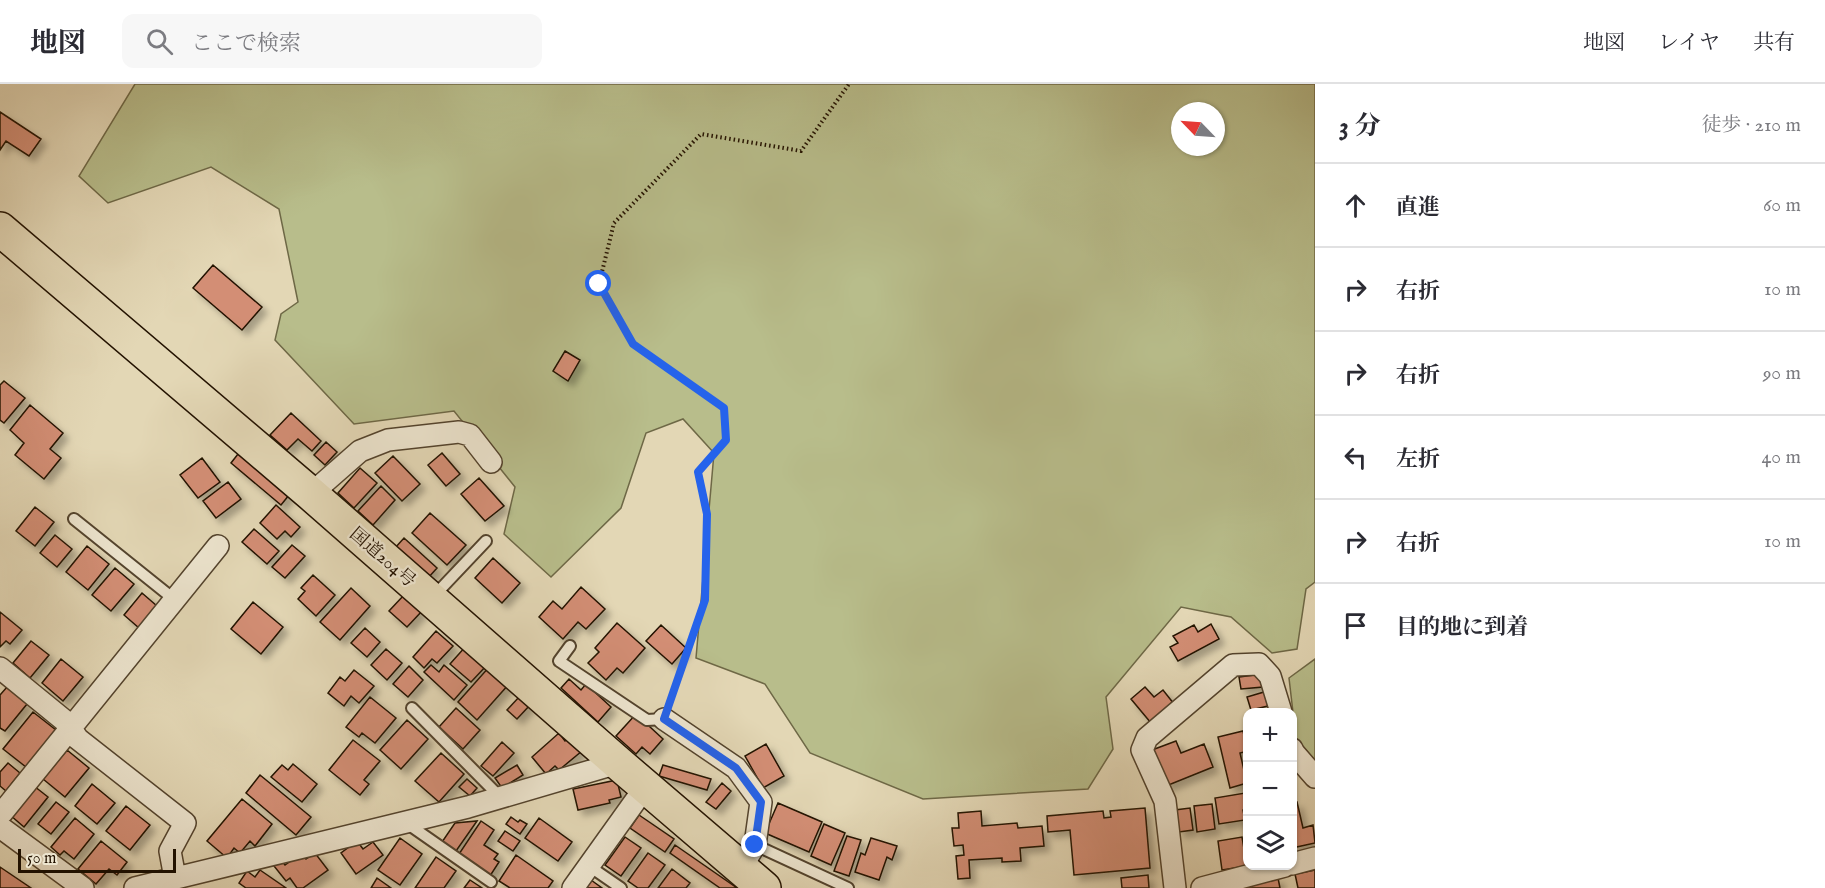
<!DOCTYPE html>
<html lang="ja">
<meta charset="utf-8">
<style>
body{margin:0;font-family:"IM FELL English","Noto Serif JP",serif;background:#f7f7f7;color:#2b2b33}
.controls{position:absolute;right:18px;bottom:18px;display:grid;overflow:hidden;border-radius:12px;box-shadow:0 2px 4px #0004}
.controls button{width:54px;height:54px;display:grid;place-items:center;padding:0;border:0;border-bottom:2px solid #e1e1e2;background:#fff;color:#2b2b33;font:30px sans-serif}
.compass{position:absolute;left:1171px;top:18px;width:54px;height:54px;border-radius:50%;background:#fff;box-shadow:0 2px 4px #0004;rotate:295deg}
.scale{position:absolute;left:18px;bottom:15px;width:158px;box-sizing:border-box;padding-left:6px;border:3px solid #231200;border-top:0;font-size:16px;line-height:21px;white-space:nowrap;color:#231200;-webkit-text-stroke:4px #ede5cf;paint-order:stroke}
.stop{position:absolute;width:18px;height:18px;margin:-14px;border:4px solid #2563eb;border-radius:50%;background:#fff}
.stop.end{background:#2563eb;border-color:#fff;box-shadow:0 2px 6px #0008}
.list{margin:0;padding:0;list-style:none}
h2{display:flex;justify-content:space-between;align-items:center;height:78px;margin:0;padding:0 24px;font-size:26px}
h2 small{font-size:20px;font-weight:400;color:#7c7c81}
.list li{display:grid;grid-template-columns:39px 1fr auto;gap:18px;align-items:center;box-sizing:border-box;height:84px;padding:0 24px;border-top:2px solid #e1e1e2}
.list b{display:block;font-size:22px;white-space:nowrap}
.list em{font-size:20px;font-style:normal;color:#7c7c81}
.icon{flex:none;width:33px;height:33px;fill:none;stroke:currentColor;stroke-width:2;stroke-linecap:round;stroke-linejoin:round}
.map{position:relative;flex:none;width:1315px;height:804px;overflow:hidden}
header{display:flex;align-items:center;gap:36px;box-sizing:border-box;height:84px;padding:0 30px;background:#fff;border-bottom:2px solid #e1e1e2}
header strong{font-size:28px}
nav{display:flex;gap:33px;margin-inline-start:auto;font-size:21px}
.search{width:420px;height:54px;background:#f7f7f7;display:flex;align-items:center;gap:15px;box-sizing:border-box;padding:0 21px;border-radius:12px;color:#7c7c81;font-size:22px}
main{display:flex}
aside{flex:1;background:#fff}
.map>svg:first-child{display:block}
</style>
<header>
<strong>地図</strong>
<div class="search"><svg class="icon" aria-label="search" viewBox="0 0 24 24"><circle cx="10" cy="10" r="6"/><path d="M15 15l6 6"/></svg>ここで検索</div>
<nav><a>地図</a><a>レイヤ</a><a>共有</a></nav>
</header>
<main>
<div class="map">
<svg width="1315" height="804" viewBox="0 0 1315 804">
<defs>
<filter id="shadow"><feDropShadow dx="5.5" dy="5.5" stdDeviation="3" flood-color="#0004"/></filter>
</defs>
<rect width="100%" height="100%" fill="#e3d7b5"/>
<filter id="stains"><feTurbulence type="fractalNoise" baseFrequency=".00333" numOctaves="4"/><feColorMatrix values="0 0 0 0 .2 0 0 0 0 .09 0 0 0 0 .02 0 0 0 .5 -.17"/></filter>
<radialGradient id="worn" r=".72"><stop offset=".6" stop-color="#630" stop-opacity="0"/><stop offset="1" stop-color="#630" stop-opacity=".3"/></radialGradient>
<path fill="#b8bd8b" stroke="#6e6846" stroke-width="1.5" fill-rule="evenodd" d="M135 0H1315V498L1306 505 1297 565 1272 569 1231 533 1181 523 1106 613 1113 665 1088 705 923 715 810 669 765 600 696 574 714 369 683 335 646 349 621 424 551 493 504 450 515 403 454 327 354 340 275 256 281 230 298 218 279 125 211 83 108 119 79 92ZM1180 27H1216V63H1180Z
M1315 575V677L1296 654 1289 594Z"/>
<path fill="#d38e75" stroke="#231200" stroke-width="1.5" filter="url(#shadow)" d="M0 28 41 55 29 72 6 57 0 66Z
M213 181 262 223 242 246 193 204Z
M565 267 580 276 568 297 553 287Z
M4 297 25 314 4 339 0 336V301Z
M30 321 63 349 50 365 61 374 44 395 15 371 24 359 10 346Z
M291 329 321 357 312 367 298 355 287 366 270 351Z
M326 358 337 368 325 381 314 371Z
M442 369 460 390 446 402 428 381Z
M238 370 289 411 281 421 231 379Z
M393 372 420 400 402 417 375 389Z
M202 374 220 398 198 414 180 391Z
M360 384 377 399 354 424 338 409Z
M479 394 504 422 485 437 461 410Z
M228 398 241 415 216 434 203 417Z
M381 402 395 416 373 441 358 427Z
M276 421 300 443 291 453 285 447 277 455 260 439Z
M35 423 54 438 35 462 16 447Z
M430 429 466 461 447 481 412 449Z
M254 445 279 467 267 480 242 458Z
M55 451 72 465 57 483 40 469Z
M404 454 437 484 428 494 395 464Z
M292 461 305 472 285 494 272 483Z
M87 462 109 480 88 506 66 488Z
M493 474 520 499 502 519 475 494Z
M115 484 134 500 111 527 92 511Z
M313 491 335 511 316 532 298 515 305 507 301 504Z
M581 503 605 525 586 545 578 538 563 555 539 533 553 517 562 525Z
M351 504 370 522 340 556 320 538Z
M142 509 157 522 139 544 124 531Z
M404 511 422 527 407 543 389 527Z
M253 518 283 543 261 570 231 545Z
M0 528 22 546 10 560 6 557 0 563Z
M617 539 645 564 623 589 617 584 606 596 588 579 599 568 595 564Z
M1211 540 1219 555 1178 577 1170 563 1178 559 1173 552 1194 541 1198 548Z
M661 541 686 564 672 580 646 557Z
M365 544 380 558 367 573 351 559Z
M436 547 453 562 437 579 432 575 424 584 413 573Z
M31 557 49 571 30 594 13 579Z
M466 562 487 581 471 598 450 580Z
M386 565 402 579 387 596 371 581Z
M61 575 83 593 63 617 42 599Z
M431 581 439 588 444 581 467 601 454 616 424 588Z
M409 582 423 596 408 613 393 600Z
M490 582 509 600 477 636 458 618Z
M354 586 374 602 359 619 351 612 344 622 328 609 340 593 345 597Z
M1262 590 1263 603 1241 605 1239 593Z
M569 595 581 606 586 600 611 623 598 638 561 604Z
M7 603 27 620 5 647 0 644V611Z
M1145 603 1154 613 1163 606 1174 620 1151 639 1131 615Z
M1264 608 1268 622 1251 626 1247 613Z
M520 612 530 621 517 635 507 626Z
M370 613 396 634 375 659 362 649 359 653 346 643Z
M456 624 480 646 463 665 439 643Z
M33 628 56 646 26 683 3 665Z
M636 630 663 655 650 670 642 663 636 670 616 652Z
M407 636 428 655 401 685 380 666Z
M1243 647 1248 667 1240 669 1247 699 1230 704 1218 653Z
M559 649 565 657 570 653 582 667 559 686 555 682 546 690 532 673Z
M353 656 380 677 364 696 369 700 360 711 329 686Z
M1176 657 1181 669 1204 660 1213 683 1166 702 1152 666Z
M502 658 514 669 493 692 481 682Z
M766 660 784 692 763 704 745 672Z
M67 666 89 684 65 713 43 695Z
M441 669 464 690 439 718 415 697Z
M8 679 20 689 6 707 0 702V688Z
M293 680 317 700 302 718 271 693 282 681 288 686Z
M517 681 523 691 502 704 495 694Z
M663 681 711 695 707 706 659 692Z
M260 691 311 733 296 751 246 709Z
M467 695 477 704 470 712 459 703Z
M617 696 621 713 609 716 610 719 578 726 573 705Z
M722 699 731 707 716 725 706 718Z
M92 700 115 719 97 740 75 722Z
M34 702 48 713 24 743 10 731Z
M1245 709 1247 725 1243 726 1245 736 1219 740 1215 714Z
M242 715 272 740 255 762 250 757 240 769 234 764 227 774 207 757Z
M56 718 69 728 51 750 38 740Z
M1297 718 1303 744 1313 741 1315 759 1292 764V720Z
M778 719 822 738 809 768 765 749Z
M1212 720 1215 745 1197 748 1194 722Z
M126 722 150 741 130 766 106 747Z
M1145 724 1150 784 1074 791 1070 746 1048 748 1047 732 1103 727 1104 734 1111 733 1110 727Z
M1190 724 1193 746 1179 748 1175 726Z
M981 727 982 742 1017 739 1018 744 1042 742 1044 762 1020 764 1021 777 1002 778V774L969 776 970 794 958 795 956 772 964 771 963 761 954 762 952 744H959L958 729Z
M639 731 674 755 665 768 630 744Z
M511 733 518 738 520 736 527 740 520 750 506 740Z
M75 734 94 750 74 775 64 767 60 771 51 763Z
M539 734 572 758 558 777 525 754Z
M477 737 456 767 442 758 455 739Z
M481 737 494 746 484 761 498 770 494 775 499 778 490 792 459 770Z
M824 740 845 749 831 781 811 772Z
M505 747 520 757 513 767 498 757Z
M847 752 861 756 849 792 834 787Z
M625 753 641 764 621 792 605 781Z
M1242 753 1247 782 1222 786 1218 757Z
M400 754 422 770 400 801 378 786Z
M871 754 897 762 892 776 887 773 879 796 855 788 861 769 865 771Z
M101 757 127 778 117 791 109 785 96 800 78 785Z
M357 757 363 765 373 758 383 771 356 790 341 769Z
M675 761 737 804H720L670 769Z
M302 769 306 775 315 769 328 786 303 804H297L290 794 286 797 274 782 282 777 285 781Z
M648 769 665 781 648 804H638L628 797Z
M516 771 553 797 548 804H510L499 797Z
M436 773 456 787 444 804H415Z
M0 783 31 804H0Z
M672 785 690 799 686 804H658Z
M260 786 286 804H246L239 799 247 787 255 793Z
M1315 786V804H1298L1295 790Z
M1148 791 1149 804H1122L1121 794Z
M377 794 391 804H371Z
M1278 794 1280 804H1238Z
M470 796 482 804H464Z
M591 796 602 804H586Z"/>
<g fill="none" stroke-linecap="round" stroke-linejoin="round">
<g stroke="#53432d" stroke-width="14">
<path id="lane" d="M74 435 175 516
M433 513 486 457
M570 562 559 577 647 636 664 635
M412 624 500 713
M405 738 491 798
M755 761 848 804
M589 782 621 804"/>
</g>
<g stroke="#53432d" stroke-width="24">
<path id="street" d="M311 410 360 367 388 356 459 348 470 351 491 378
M0 584 65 637 78 655 185 739 170 767 175 794
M664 635 736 684 761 718 755 761 741 784
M1292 665 1294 669 1315 693
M2 729 218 462
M0 743 83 804
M1292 780 1315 774
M135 804 468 723 618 679
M573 804 646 702
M1175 804 1165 717 1142 666 1147 654 1233 581 1259 580 1270 592 1281 628
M1202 804 1285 782"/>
</g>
<g stroke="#231200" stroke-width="36">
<path id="highway" d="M0 145 311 410 618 679 764 804"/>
</g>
<path stroke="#231200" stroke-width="4" stroke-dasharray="1.5 3" stroke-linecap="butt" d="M670 617 705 516 707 430 698 388 726 356 724 324 633 260 599 200 614 139 701 50 801 67 849 0"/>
<use href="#lane" stroke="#ede5cf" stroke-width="10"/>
<use href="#street" stroke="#ede5cf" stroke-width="21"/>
<use href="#highway" stroke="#e3d7b5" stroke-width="33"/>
</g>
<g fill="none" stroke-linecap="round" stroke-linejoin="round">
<path stroke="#2563eb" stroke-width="8" d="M599 200 633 260 724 324 726 356 698 388 707 430 705 516 664 635 736 684 761 718 755 761"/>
</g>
<g text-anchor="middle" stroke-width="4.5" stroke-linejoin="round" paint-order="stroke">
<g font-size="18" fill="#231200" stroke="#ede5cf">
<text transform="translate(383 473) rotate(41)" y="6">国道204号</text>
</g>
</g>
<rect width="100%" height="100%" filter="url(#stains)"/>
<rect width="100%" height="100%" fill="url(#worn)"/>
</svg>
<div class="controls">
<button>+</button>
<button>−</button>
<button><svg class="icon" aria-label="layers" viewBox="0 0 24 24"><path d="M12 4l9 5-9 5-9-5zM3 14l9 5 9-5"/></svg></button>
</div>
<svg class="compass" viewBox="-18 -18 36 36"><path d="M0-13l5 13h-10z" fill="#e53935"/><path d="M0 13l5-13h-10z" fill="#7c7c81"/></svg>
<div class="scale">50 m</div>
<div class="stop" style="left:599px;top:200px"></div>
<div class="stop end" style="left:755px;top:761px"></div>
</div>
<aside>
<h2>3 分<small>徒歩 · 210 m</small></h2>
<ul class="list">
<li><svg class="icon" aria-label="ahead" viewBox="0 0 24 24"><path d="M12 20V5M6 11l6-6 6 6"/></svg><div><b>直進</b></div><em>60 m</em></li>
<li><svg class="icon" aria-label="right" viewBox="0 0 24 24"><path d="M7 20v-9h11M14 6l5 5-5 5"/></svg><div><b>右折</b></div><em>10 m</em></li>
<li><svg class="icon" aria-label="right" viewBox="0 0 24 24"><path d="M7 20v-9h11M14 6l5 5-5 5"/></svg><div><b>右折</b></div><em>90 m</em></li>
<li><svg class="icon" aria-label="left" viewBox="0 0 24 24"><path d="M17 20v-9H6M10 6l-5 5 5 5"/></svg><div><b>左折</b></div><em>40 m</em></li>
<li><svg class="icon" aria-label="right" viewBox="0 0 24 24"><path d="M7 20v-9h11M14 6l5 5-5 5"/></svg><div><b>右折</b></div><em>10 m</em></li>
<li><svg class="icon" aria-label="arrive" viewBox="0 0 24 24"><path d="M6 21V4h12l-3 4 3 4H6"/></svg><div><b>目的地に到着</b></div></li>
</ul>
</aside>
</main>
